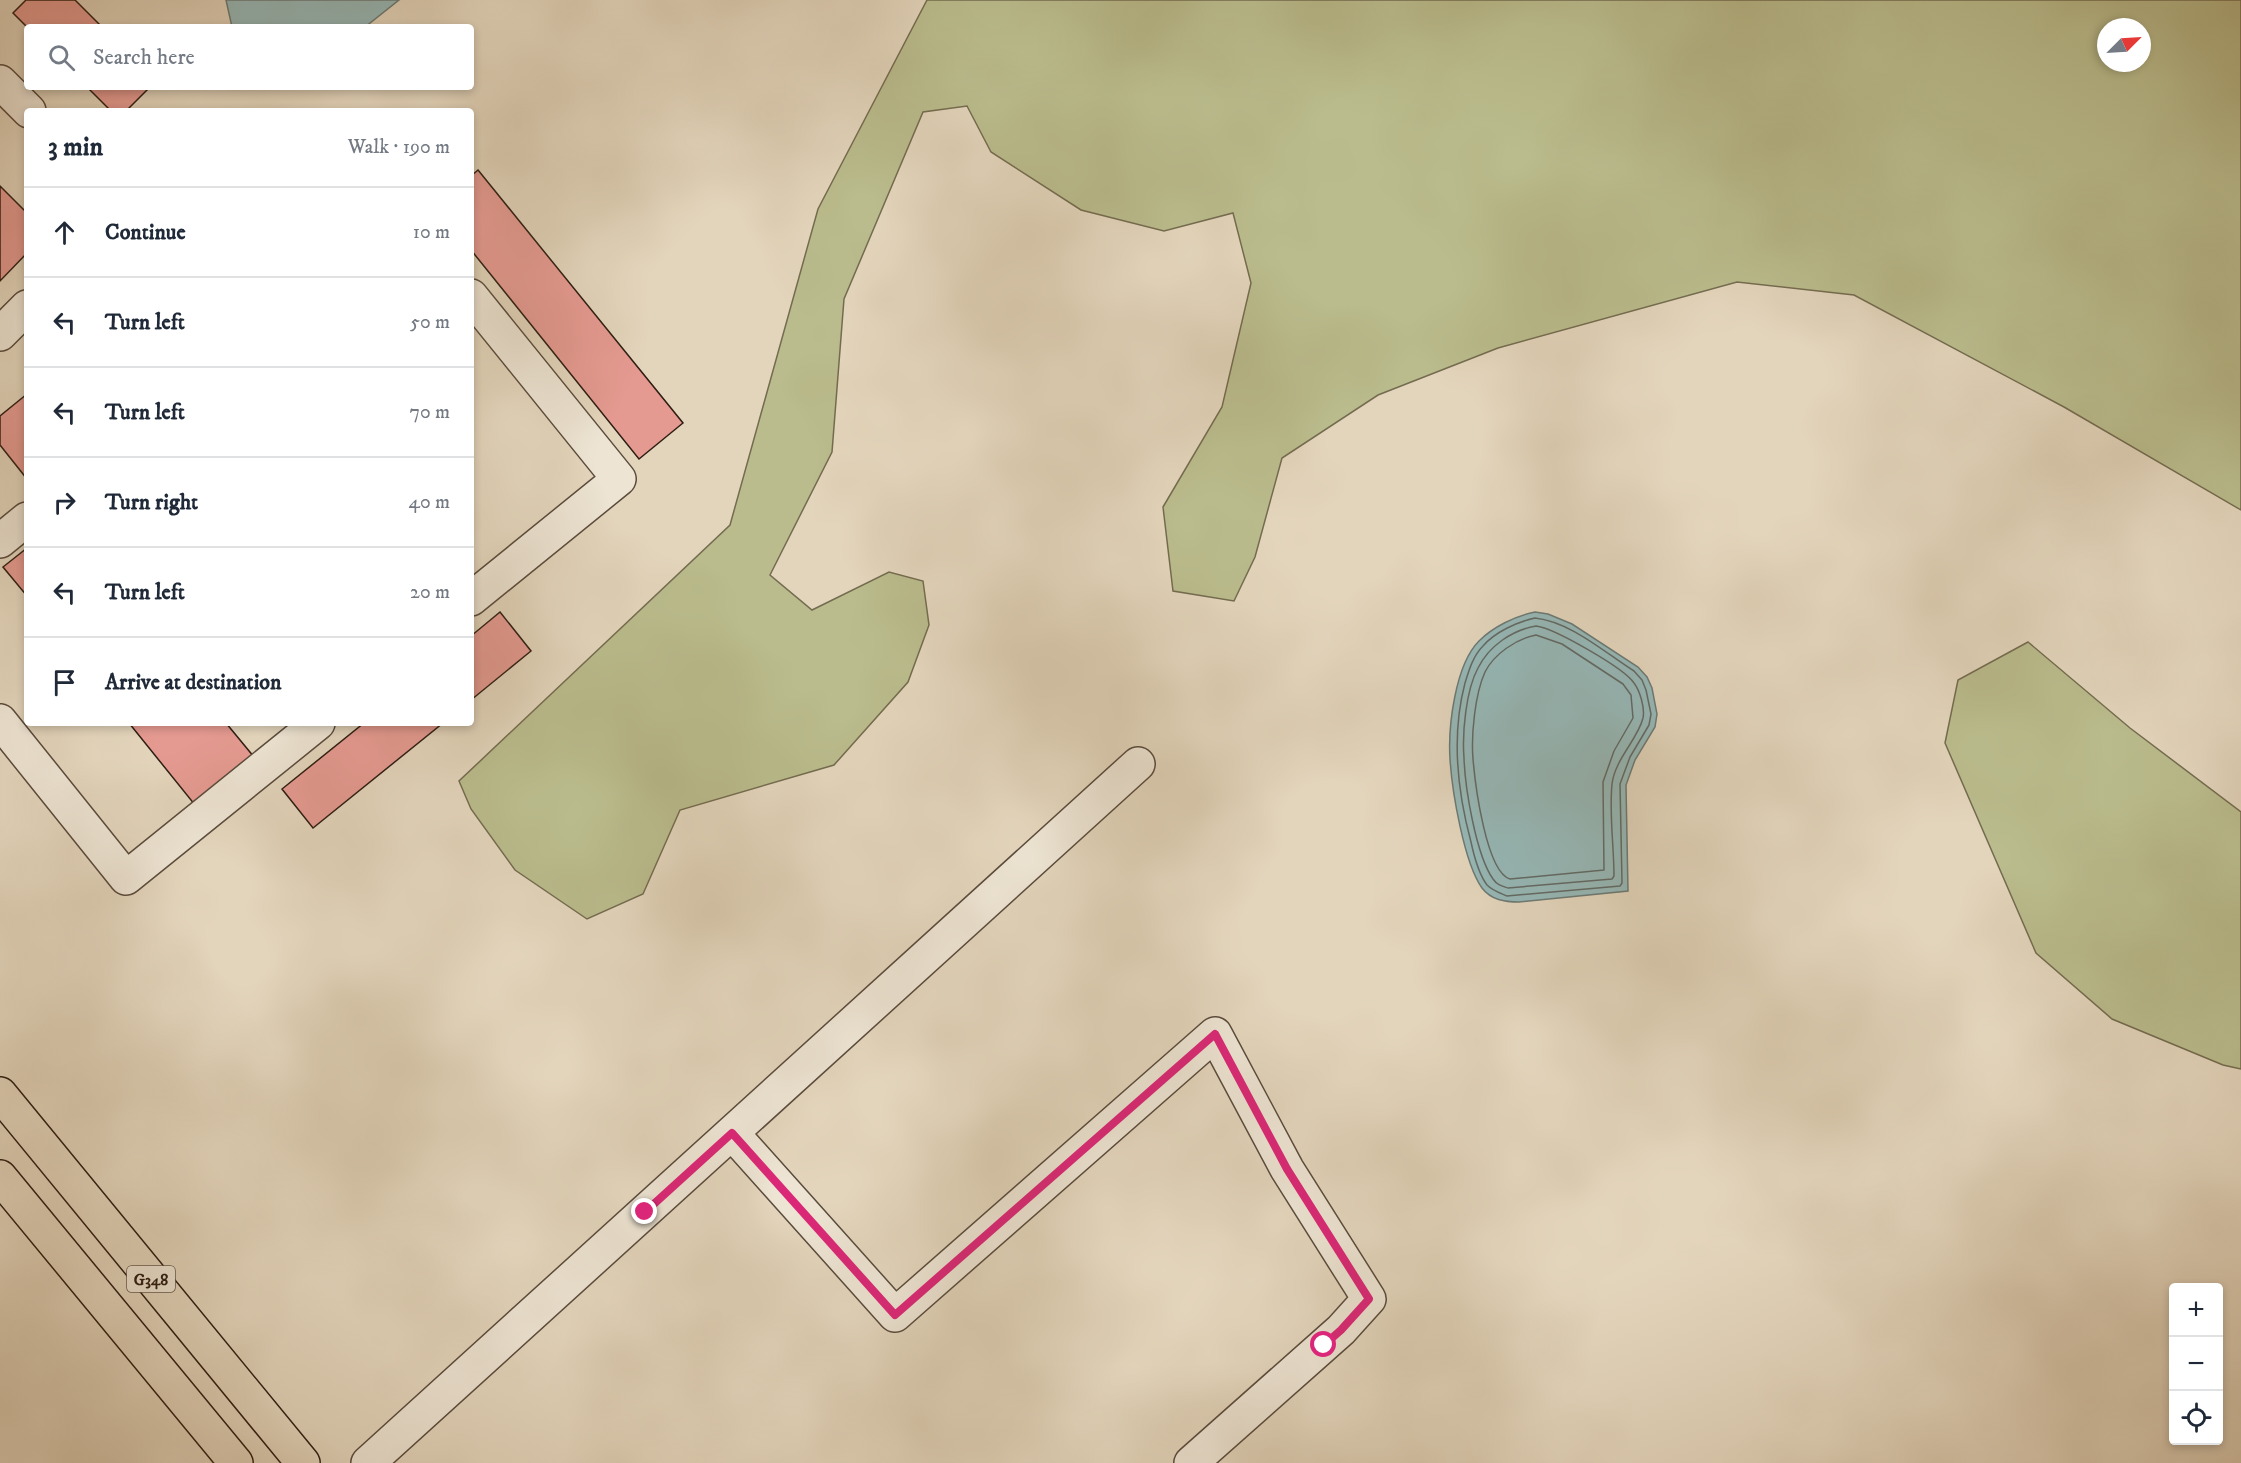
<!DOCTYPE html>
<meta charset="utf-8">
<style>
body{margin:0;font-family:"IM FELL DW Pica",serif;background:#f2f2f3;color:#1f2937}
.controls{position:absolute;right:18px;bottom:18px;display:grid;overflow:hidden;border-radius:6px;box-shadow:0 3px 9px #0003}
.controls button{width:54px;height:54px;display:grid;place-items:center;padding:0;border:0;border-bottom:2px solid #e0e1e3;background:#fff;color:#1f2937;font:30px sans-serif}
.compass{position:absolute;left:2097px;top:18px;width:54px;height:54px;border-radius:50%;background:#fff;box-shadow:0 3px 9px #0003;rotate:66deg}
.stop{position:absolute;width:18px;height:18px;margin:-14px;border:4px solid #db2777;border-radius:50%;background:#fff}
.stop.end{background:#db2777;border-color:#fff;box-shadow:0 2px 6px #0008}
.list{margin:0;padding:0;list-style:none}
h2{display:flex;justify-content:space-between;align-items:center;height:78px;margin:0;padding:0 24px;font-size:26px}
h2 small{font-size:20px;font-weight:400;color:#747a83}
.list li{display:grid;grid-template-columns:39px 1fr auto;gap:18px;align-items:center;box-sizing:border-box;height:90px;padding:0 24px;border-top:2px solid #e0e1e3}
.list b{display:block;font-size:22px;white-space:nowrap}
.list em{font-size:20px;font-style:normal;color:#747a83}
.icon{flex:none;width:33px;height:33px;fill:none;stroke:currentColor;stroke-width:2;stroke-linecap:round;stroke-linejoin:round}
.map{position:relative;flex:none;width:2241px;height:1463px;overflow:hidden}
.search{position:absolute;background:#fff;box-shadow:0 3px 9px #0003;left:24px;top:24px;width:450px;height:66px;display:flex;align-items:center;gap:15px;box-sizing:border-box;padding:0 21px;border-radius:6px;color:#747a83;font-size:22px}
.panel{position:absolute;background:#fff;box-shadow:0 3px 9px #0003;left:24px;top:108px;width:450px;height:618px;border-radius:6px}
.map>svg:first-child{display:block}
</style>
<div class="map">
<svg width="2241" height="1463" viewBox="0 0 2241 1463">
<rect width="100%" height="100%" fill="#e3d5bc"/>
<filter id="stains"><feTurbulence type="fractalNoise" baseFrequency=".00333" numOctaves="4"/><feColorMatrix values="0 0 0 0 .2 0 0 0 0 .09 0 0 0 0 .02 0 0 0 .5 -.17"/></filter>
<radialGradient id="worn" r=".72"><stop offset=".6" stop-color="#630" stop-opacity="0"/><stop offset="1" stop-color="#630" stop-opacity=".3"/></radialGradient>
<path fill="#babc8d" stroke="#746c50" stroke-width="1.5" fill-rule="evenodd" d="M927 0H2241V510L2064 407 1854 295 1737 282 1498 348 1378 395 1282 458 1255 557 1234 601 1173 591 1163 507 1222 407 1251 283 1233 213 1164 231 1081 210 991 152 967 106 923 112 844 299 832 452 770 575 812 610 889 572 923 581 929 625 908 682 834 765 680 810 643 894 587 919 515 870 471 809 459 781 730 525 818 209ZM2106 27H2142V63H2106Z
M2028 642 2130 728 2241 812V1069L2223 1065 2112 1019 2036 953 1945 743 1958 680Z"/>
<path fill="#96b8b7" stroke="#6c7a75" stroke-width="1.5" d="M226 0H399L365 27H232Z
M1535 612 1548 614 1572 624 1638 667 1647 677 1652 688 1657 714 1655 727 1635 760 1626 785 1628 891 1519 902C1505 902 1491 900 1482 888 1464 863 1452 791 1450 759 1448 727 1455 665 1479 641 1493 627 1515 616 1535 612Z"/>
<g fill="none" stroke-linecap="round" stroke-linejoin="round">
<path stroke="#626a65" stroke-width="1.5" d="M1535 618C1571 622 1604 652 1634 671L1642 680 1646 690 1651 714 1649 725 1630 757 1620 784 1622 883 1620 886 1507 896C1500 893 1493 891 1487 885 1478 873 1474 856 1471 842 1457 790 1451 736 1465 683 1469 670 1473 656 1483 646 1495 632 1517 622 1535 618Z
M1536 626C1554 628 1624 668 1634 683 1640 691 1645 708 1643 718 1638 739 1615 759 1612 784 1609 814 1614 846 1614 876L1612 879 1508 888C1502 886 1497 885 1493 879 1476 855 1465 788 1464 758 1462 733 1466 690 1478 668 1489 646 1512 630 1536 626Z
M1536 635 1562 644 1623 684 1631 695 1633 718 1614 751 1603 782 1604 870 1510 879C1486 872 1475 783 1473 759 1471 735 1475 694 1485 672 1494 654 1516 639 1536 635Z"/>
</g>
<path fill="#e59a91" stroke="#2d1d13" stroke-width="1.5" d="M26 0H75L102 27H27L13 13Z
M87 87H150L126 111H111Z
M478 170 683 423 639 459 471 250V176Z
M0 186 27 213V253L0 281Z
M27 394V479L0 445V416Z
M27 548V596L3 567Z
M500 612 531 651 471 700V636Z
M129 723H226L254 757 195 805Z
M364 723H443L313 828 282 789Z"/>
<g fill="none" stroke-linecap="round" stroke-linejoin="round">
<g stroke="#5a4b3d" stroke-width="36">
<path id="minor" d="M0 82 29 111
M471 296 619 479 471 599
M0 334 27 307
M0 541 27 519
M0 721 126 878 318 723
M732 1133 895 1315 1215 1034 1287 1169 1369 1299 1341 1330 1191 1463
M368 1463 1138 764"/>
</g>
<g stroke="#2d1d13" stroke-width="36">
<path id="highway" d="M0 1094 303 1463
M0 1177 236 1463"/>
</g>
<use href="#minor" stroke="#ede4d3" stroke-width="33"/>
<use href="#highway" stroke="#e3d5bc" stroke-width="33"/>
</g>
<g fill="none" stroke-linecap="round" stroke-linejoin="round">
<path stroke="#db2777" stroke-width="8" d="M645 1212 732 1133 895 1315 1215 1034 1287 1169 1369 1299 1341 1330 1324 1345"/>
</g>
<g text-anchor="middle" stroke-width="6" stroke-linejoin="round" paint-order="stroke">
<rect fill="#ede4d3" stroke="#67594d" stroke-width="1.5" x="127" y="1266" width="48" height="26" rx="4.5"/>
<g font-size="16" font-weight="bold" fill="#2d1d13">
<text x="151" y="1285">G348</text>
</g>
</g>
<rect width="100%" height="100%" filter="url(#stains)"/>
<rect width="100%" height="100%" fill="url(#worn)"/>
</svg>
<div class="controls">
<button>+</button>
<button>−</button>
<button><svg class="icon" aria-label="locate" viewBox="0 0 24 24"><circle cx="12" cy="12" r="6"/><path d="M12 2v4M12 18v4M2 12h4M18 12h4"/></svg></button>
</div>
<svg class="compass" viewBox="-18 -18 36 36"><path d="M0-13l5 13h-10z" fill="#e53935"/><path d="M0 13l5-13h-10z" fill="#747a83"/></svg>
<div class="stop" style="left:1324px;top:1345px"></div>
<div class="stop end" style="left:645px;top:1212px"></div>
<div class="search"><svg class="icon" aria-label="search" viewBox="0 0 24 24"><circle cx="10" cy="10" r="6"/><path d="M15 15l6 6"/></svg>Search here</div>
<section class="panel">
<h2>3 min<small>Walk · 190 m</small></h2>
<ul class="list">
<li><svg class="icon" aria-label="ahead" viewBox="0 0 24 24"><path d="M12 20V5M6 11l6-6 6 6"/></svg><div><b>Continue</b></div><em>10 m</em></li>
<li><svg class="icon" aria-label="left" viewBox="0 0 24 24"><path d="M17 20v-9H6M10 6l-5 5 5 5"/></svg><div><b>Turn left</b></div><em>50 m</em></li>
<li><svg class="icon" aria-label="left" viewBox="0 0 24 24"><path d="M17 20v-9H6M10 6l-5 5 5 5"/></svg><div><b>Turn left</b></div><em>70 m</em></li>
<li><svg class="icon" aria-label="right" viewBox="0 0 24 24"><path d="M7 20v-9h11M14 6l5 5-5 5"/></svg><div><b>Turn right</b></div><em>40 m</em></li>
<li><svg class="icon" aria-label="left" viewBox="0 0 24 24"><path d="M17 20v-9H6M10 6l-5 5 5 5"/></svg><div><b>Turn left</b></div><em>20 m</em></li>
<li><svg class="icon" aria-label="arrive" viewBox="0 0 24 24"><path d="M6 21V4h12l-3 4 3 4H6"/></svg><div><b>Arrive at destination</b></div></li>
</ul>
</section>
</div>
